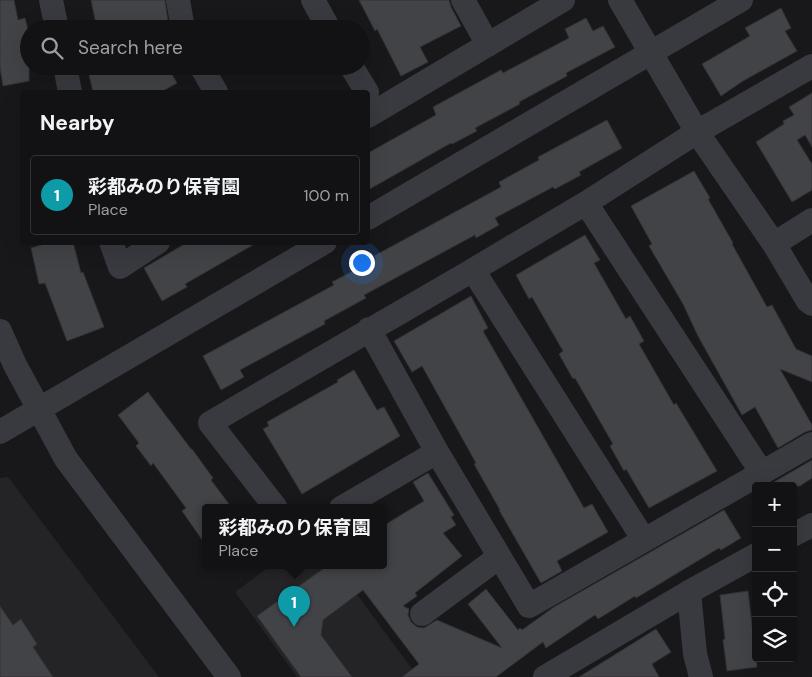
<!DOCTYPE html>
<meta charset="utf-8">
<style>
body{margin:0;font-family:"DM Sans","Noto Sans JP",sans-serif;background:#1f2022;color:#f1f3f6}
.controls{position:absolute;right:15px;bottom:15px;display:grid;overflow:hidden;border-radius:5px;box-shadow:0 5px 20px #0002}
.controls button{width:45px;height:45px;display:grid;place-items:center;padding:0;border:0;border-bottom:1px solid #313234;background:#121214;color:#f1f3f6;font:25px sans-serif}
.you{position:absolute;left:361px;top:262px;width:18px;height:18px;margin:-12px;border:4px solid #fff;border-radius:50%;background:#1a73e8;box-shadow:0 0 0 8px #1a73e833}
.badge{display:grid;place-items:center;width:32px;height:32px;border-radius:50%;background:#ea580c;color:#fff;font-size:16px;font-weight:700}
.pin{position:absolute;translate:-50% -41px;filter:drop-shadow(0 1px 2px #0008)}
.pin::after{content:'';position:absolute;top:26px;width:18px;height:15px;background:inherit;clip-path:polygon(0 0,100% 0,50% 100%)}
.popup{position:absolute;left:202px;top:504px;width:185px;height:65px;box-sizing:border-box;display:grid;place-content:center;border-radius:5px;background:#121214;filter:drop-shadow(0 1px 4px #0005);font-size:16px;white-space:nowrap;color:#9c9ea0}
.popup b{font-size:19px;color:#f1f3f6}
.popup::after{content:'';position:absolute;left:50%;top:100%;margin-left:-10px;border:10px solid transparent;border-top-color:#121214}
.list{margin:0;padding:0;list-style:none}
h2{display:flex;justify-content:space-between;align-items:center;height:65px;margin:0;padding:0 20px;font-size:21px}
h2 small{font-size:16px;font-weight:400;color:#9c9ea0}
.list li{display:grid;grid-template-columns:32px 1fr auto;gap:15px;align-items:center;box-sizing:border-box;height:80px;margin:0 10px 10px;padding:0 10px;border:1px solid #313234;border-radius:5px}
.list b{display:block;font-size:19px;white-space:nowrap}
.list p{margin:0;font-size:16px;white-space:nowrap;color:#9c9ea0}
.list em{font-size:16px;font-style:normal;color:#9c9ea0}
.icon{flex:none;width:28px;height:28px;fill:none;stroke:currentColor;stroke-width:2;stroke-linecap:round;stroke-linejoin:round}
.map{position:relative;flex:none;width:812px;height:677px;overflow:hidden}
.search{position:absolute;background:#121214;box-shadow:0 5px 20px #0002;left:20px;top:20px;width:350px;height:55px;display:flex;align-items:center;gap:12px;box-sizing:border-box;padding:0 18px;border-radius:28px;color:#9c9ea0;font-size:19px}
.panel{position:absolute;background:#121214;box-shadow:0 5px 20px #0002;left:20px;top:90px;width:350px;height:155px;border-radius:5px}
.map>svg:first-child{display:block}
</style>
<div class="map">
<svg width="812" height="677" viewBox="0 0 812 677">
<rect width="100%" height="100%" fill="#18181a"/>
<path fill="#242427" d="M8 477 159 677H0V478Z
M270 566H336L418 677H297L235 592Z"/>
<path fill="#424347" stroke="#323236" d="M0 0H14L18 20 25 18 29 34V81L3 86 0 68Z
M91 0H165L169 29H97Z
M359 0H449L451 7 461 26 420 47 428 62 401 76 377 29 375 31Z
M781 8 791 28 785 31 797 51 743 81 721 96 702 64 750 36 745 28Z
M586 18 593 31 603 26 615 47 566 73 567 76 519 102 520 104 475 128 477 131 452 144 451 143 368 190V153L436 115 433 107 501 70 503 73 569 38 565 29Z
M87 66H167L177 83 161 92H93Z
M812 93V147L805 135 797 140 812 164V190L792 202 756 142 784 124 783 121 794 115 789 107Z
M607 120 622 148 579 172 581 175 555 189 553 187 495 218 499 225 476 238 475 235 364 295 366 298 324 321 325 324 240 370 244 377 221 390 203 356 334 285 332 282 376 259 374 256 501 187 499 182 539 160 538 157Z
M694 171 710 198 708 199 733 243 732 244 767 307 772 305 796 349 812 356V382L780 369 812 425V430L805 432 778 448 755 407 742 415 698 336 683 304 649 246 652 244 631 206Z
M585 235 600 260 594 263 626 319 630 316 644 341 639 344 674 405 676 403 717 471 649 508 626 469 624 471 610 446 613 444 575 378 573 379 559 354 563 351 532 297 529 299 516 275Z
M51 242H73L81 273 83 272 104 327 67 341 45 283 39 284 31 248Z
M188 242H258L185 284 187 287 162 301 144 268Z
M471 296 488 328 483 331 584 508 592 504 608 532 557 561 562 571 541 583 499 510H500L474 464 476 463 422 366 412 372 394 341Z
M354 370 377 410 384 407 400 436 302 494 263 429 269 426 267 422 338 382 337 380Z
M148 392 191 449H192L213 478 211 480 232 508H205V544L182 511 186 508 153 463 151 466 136 446 139 443 118 415Z
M812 460V478L800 486H767Z
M428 473 454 515 451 517 456 525 443 533 462 556 415 593 417 596 403 606 409 609 408 615 411 622 417 627 424 628 437 620 502 648 468 604 486 589 518 630 520 628 522 630 554 607 724 510 741 538 721 550 719 548 636 598 635 596 598 619 595 615 546 648 543 642 496 677H402L419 664 363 590 323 620 321 635 352 677H301L257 616 327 566H383V526L424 501 413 482Z
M748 591 757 667 727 671 723 640 725 639 720 595Z
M0 606 13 625 21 619 37 644 33 647 53 677H0Z
M656 629 671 652 652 664 659 677H579Z"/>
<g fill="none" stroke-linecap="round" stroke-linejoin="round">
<path stroke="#393a3f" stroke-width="24" d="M51 0 57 29
M178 0 183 29
M313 0 329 29
M463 0 488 45
M620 0 697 132 774 244 808 301 812 304
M65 66 70 92
M201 66 216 92
M351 66 367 92
M368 116 563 0
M586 203 762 473
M368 218 741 0
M111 242 120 267 158 242
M774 244 812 220
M473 270 644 540
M369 329 437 452 529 606 812 444
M0 331 15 365 66 459 229 677
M0 432 325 242
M276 508 210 423 473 270 586 203 697 132 812 66
M341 508 437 452
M793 535 812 525
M689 592 695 654 701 677
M422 614 499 557
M545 677 689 592 756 555"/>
</g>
</svg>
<div class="controls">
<button>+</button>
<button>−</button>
<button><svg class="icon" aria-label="locate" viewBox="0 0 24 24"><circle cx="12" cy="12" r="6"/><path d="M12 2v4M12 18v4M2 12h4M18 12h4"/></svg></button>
<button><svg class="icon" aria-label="layers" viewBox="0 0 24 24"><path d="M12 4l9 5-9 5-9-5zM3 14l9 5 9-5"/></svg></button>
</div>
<div class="you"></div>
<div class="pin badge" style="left:294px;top:627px;background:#0f9aa8">1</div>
<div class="popup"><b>彩都みのり保育園</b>Place</div>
<div class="search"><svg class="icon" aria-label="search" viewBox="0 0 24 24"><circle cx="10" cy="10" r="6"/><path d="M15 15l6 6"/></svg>Search here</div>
<section class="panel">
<h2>Nearby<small></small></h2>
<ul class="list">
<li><span class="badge" style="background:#0f9aa8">1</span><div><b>彩都みのり保育園</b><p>Place</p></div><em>100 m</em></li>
</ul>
</section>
</div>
